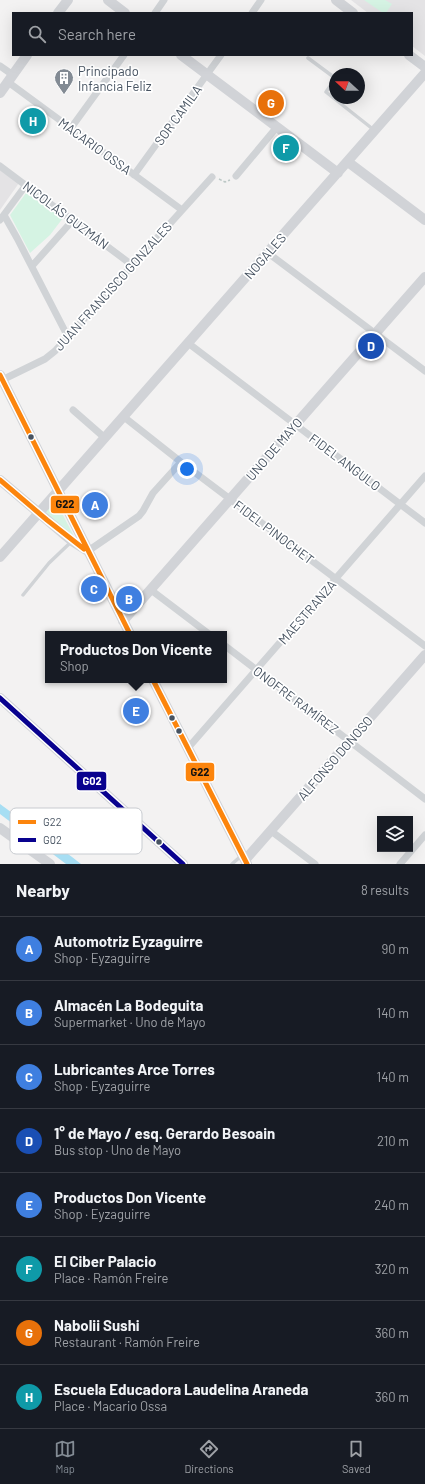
<!DOCTYPE html>
<meta charset="utf-8">
<style>
body{margin:0;font-family:Barlow,sans-serif;background:#242831;color:#f1f3f6}
.controls{position:absolute;right:12px;bottom:12px;display:grid;overflow:hidden;border-radius:0px;box-shadow:0 4px 16px #0002}
.controls button{width:36px;height:36px;display:grid;place-items:center;padding:0;border:0;border-bottom:1px solid #363941;background:#171b24;color:#f1f3f6;font:20px sans-serif}
.compass{position:absolute;left:329px;top:68px;width:36px;height:36px;border-radius:50%;background:#171b24;box-shadow:0 4px 16px #0002;rotate:291deg}
.you{position:absolute;left:187px;top:469px;width:14px;height:14px;margin:-10px;border:3px solid #fff;border-radius:50%;background:#1a73e8;box-shadow:0 0 0 6px #1a73e833}
.badge{display:grid;place-items:center;width:26px;height:26px;border-radius:50%;background:#838b94;color:#fff;font-size:13px;font-weight:700}
.pin{position:absolute;translate:-50% -50%;border:2px solid #fff;box-shadow:0 1px 4px #0006}
.popup{position:absolute;left:45px;top:631px;width:182px;height:52px;box-sizing:border-box;display:grid;place-content:center;border-radius:0px;background:#171b24;filter:drop-shadow(0 1px 3px #0005);font-size:13px;white-space:nowrap;color:#9ea1a6}
.popup b{font-size:15px;color:#f1f3f6}
.popup::after{content:'';position:absolute;left:50%;top:100%;margin-left:-8px;border:8px solid transparent;border-top-color:#171b24}
.list{margin:0;padding:0;list-style:none}
h2{display:flex;justify-content:space-between;align-items:center;height:52px;margin:0;padding:0 16px;font-size:17px}
h2 small{font-size:13px;font-weight:400;color:#9ea1a6}
.list li{display:grid;grid-template-columns:26px 1fr auto;gap:12px;align-items:center;box-sizing:border-box;height:64px;padding:0 16px;border-top:1px solid #363941}
.list b{display:block;font-size:15px;white-space:nowrap}
.list p{margin:0;font-size:13px;white-space:nowrap;color:#9ea1a6}
.list em{font-size:13px;font-style:normal;color:#9ea1a6}
.icon{flex:none;width:22px;height:22px;fill:none;stroke:currentColor;stroke-width:2;stroke-linecap:round;stroke-linejoin:round}
.map{position:relative;flex:none;width:425px;height:864px;overflow:hidden}
.search{position:absolute;background:#171b24;box-shadow:0 4px 16px #0002;left:12px;right:12px;top:12px;height:44px;display:flex;align-items:center;gap:10px;box-sizing:border-box;padding:0 14px;border-radius:0px;color:#9ea1a6;font-size:15px}
.sheet{height:564px;background:#171b24}
nav{display:flex;justify-content:space-around;align-items:center;box-sizing:border-box;height:56px;border-top:1px solid #363941;background:#171b24;font-size:11px;color:#9ea1a6}
nav a{display:grid;justify-items:center;gap:2px}
nav .on{color:#838b94}
.map>svg:first-child{display:block}
</style>
<div class="map">
<svg width="425" height="864" viewBox="0 0 425 864">
<rect width="100%" height="100%" fill="#f3f2f2"/>
<path fill="#e4e3e5" d="M351 0H425V56L412 46V13H368Z
M0 170 19 183 0 210Z"/>
<path fill="#d5f3e3" d="M364 0H385L392 4 386 13H383Z
M26 193 63 218 50 235 30 253 10 215Z
M53 502 57 504 74 536 46 517 45 510Z"/>
<path fill="#a7def3" d="M0 804 72 857 81 864H66L0 814Z"/>
<g fill="none" stroke-linecap="round" stroke-linejoin="round">
<path stroke="#bcc8c6" stroke-width="1.5" stroke-dasharray="3 2" stroke-linecap="butt" d="M219 179 225 182 230 180"/>
<path stroke="#d0d3d6" stroke-width="3.5" d="M308 58 335 78
M335 79 326 92 374 130
M23 595 49 563 71 542
M232 864 241 856"/>
<path stroke="#d0d3d6" stroke-width="7" d="M155 13 164 0
M252 13 261 0
M0 66 13 75
M8 82 182 210
M71 128 124 55
M0 166 132 265
M134 175 221 55
M236 176 277 127
M4 215 17 238 68 337
M0 220 26 185
M268 253 425 371
M32 266 73 220
M188 343 425 523
M2 380 45 359 55 351 212 177
M73 410 105 438
M124 417 181 462 425 646
M88 551 139 516 143 511 153 493 181 462
M151 590 209 634
M224 645 425 799
M188 748 425 476
M271 831 315 864
M400 864 425 835"/>
<path stroke="#d1d3d7" stroke-width="10" d="M108 0 125 13
M336 0 353 13
M58 13 68 0
M181 55 338 173
M409 55 425 67
M0 93 27 55
M348 162 425 220
M0 375 130 634
M0 480 72 541 88 551
M0 557 425 73
M123 621 425 277
M153 680 247 864
M0 698 183 864
M0 828 50 864
M245 860 425 655"/>
<g stroke="#fff" stroke-width="8">
<path id="bus-1" d="M0 375 130 634
M0 480 47 520 84 549
M153 680 247 864"/>
</g>
<g stroke="#fff" stroke-width="8">
<path id="bus-2" d="M0 698 183 864"/>
</g>
<use href="#bus-1" stroke="#fc850d" stroke-width="5"/>
<use href="#bus-2" stroke="#09028f" stroke-width="5"/>
</g>
<defs>
<g id="building-pin" transform="scale(1)"><path d="M0 17L-7.5 6A9.5 9.5 0 1 1 7.5 6Z" fill="#838b94" stroke="#fff"/><path d="M-4-6H4V6H1V3H-1V6H-4ZM-2.5-4.3h1.7v1.8h-1.7ZM.8-4.3h1.7v1.8H.8ZM-2.5-1h1.7V.8h-1.7ZM.8-1h1.7V.8H.8Z" fill="#fff"/></g>
</defs>
<g fill-rule="evenodd">
<use href="#building-pin" x="64" y="78"/>
</g>
<g fill="#475361" stroke="#fff" stroke-width="1.5">
<circle cx="31" cy="437" r="3.5"/>
<circle cx="172" cy="718" r="3.5"/>
<circle cx="179" cy="731" r="3.5"/>
<circle cx="159" cy="842" r="3.5"/>
</g>
<g text-anchor="middle" stroke-width="3.5" stroke-linejoin="round" paint-order="stroke">
<g font-size="13" fill="#475361" stroke="#fff" text-anchor="start">
<text x="78" y="76">Principado<tspan x="78" dy="15">Infancia Feliz</tspan></text>
</g>
<g font-size="13" fill="#475361" stroke="#fff">
<text transform="translate(178 115) rotate(-54)" y="5">SOR CAMILA</text>
<text transform="translate(95 146) rotate(36)" y="5">MACARIO OSSA</text>
<text transform="translate(66 215) rotate(37)" y="5">NICOLÁS GUZMÁN</text>
<text transform="translate(265 256) rotate(-49)" y="5">NOGALES</text>
<text transform="translate(113 286) rotate(-48)" y="5">JUAN FRANCISCO GONZALES</text>
<text transform="translate(274 449) rotate(-49)" y="5">UNO DE MAYO</text>
<text transform="translate(345 462) rotate(37)" y="5">FIDEL ANGULO</text>
<text transform="translate(274 532) rotate(37)" y="5">FIDEL PINOCHET</text>
<text transform="translate(307 612) rotate(-49)" y="5">MAESTRANZA</text>
<text transform="translate(296 700) rotate(37)" y="5">ONOFRE RAMÍREZ</text>
<text transform="translate(335 758) rotate(-49)" y="5">ALFONSO DONOSO</text>
</g>
</g>
<rect x="10" y="808" width="132" height="46" rx="6" fill="#fff" stroke="#c8cbd0" stroke-width="1"/>
<rect x="18" y="820" width="18" height="4" fill="#fc850d"/>
<rect x="18" y="838" width="18" height="4" fill="#09028f"/>
<g font-size="11" fill="#475361">
<text x="43" y="826">G22</text>
<text x="43" y="844">G02</text>
</g>
<g stroke="#fff" stroke-width="1.5">
<rect x="50" y="495" width="30" height="19" rx="4" fill="#fc850d"/>
<rect x="185" y="762" width="30" height="20" rx="4" fill="#fc850d"/>
<rect x="76" y="771" width="31" height="20" rx="4" fill="#09028f"/>
</g>
<g font-size="11" text-anchor="middle" font-weight="bold" fill="#fff">
<text x="92" y="785">G02</text>
</g>
<g font-size="11" text-anchor="middle" font-weight="bold" fill="#111">
<text x="65" y="508">G22</text>
<text x="200" y="776">G22</text>
</g>
</svg>
<div class="controls">
<button><svg class="icon" aria-label="layers" viewBox="0 0 24 24"><path d="M12 4l9 5-9 5-9-5zM3 14l9 5 9-5"/></svg></button>
</div>
<svg class="compass" viewBox="-18 -18 36 36"><path d="M0-13l5 13h-10z" fill="#e53935"/><path d="M0 13l5-13h-10z" fill="#9ea1a6"/></svg>
<div class="you"></div>
<div class="pin badge" style="left:95px;top:505px;background:#3f7fe0">A</div>
<div class="pin badge" style="left:129px;top:599px;background:#3f7fe0">B</div>
<div class="pin badge" style="left:94px;top:589px;background:#3f7fe0">C</div>
<div class="pin badge" style="left:371px;top:346px;background:#1a4fb4">D</div>
<div class="pin badge" style="left:136px;top:711px;background:#3f7fe0">E</div>
<div class="popup"><b>Productos Don Vicente</b>Shop</div>
<div class="pin badge" style="left:286px;top:148px;background:#0f9aa8">F</div>
<div class="pin badge" style="left:271px;top:103px;background:#e8710a">G</div>
<div class="pin badge" style="left:33px;top:121px;background:#0f9aa8">H</div>
<div class="search"><svg class="icon" aria-label="search" viewBox="0 0 24 24"><circle cx="10" cy="10" r="6"/><path d="M15 15l6 6"/></svg>Search here</div>
</div>
<section class="sheet">
<h2>Nearby<small>8 results</small></h2>
<ul class="list">
<li><span class="badge" style="background:#3f7fe0">A</span><div><b>Automotriz Eyzaguirre</b><p>Shop · Eyzaguirre</p></div><em>90 m</em></li>
<li><span class="badge" style="background:#3f7fe0">B</span><div><b>Almacén La Bodeguita</b><p>Supermarket · Uno de Mayo</p></div><em>140 m</em></li>
<li><span class="badge" style="background:#3f7fe0">C</span><div><b>Lubricantes Arce Torres</b><p>Shop · Eyzaguirre</p></div><em>140 m</em></li>
<li><span class="badge" style="background:#1a4fb4">D</span><div><b>1° de Mayo / esq. Gerardo Besoain</b><p>Bus stop · Uno de Mayo</p></div><em>210 m</em></li>
<li><span class="badge" style="background:#3f7fe0">E</span><div><b>Productos Don Vicente</b><p>Shop · Eyzaguirre</p></div><em>240 m</em></li>
<li><span class="badge" style="background:#0f9aa8">F</span><div><b>El Ciber Palacio</b><p>Place · Ramón Freire</p></div><em>320 m</em></li>
<li><span class="badge" style="background:#e8710a">G</span><div><b>Nabolii Sushi</b><p>Restaurant · Ramón Freire</p></div><em>360 m</em></li>
<li><span class="badge" style="background:#0f9aa8">H</span><div><b>Escuela Educadora Laudelina Araneda</b><p>Place · Macario Ossa</p></div><em>360 m</em></li>
</ul>
</section>
<nav>
<a class="on"><svg class="icon" aria-label="map" viewBox="0 0 24 24"><path d="M3 6l6-2 6 2 6-2v14l-6 2-6-2-6 2zM9 4v14M15 6v14"/></svg>Map</a>
<a><svg class="icon" aria-label="directions" viewBox="0 0 24 24"><path d="M12 3l9 9-9 9-9-9zM9 14v-3h6M13 9l2 2-2 2"/></svg>Directions</a>
<a><svg class="icon" aria-label="saved" viewBox="0 0 24 24"><path d="M7 4h10v16l-5-4-5 4z"/></svg>Saved</a>
</nav>
